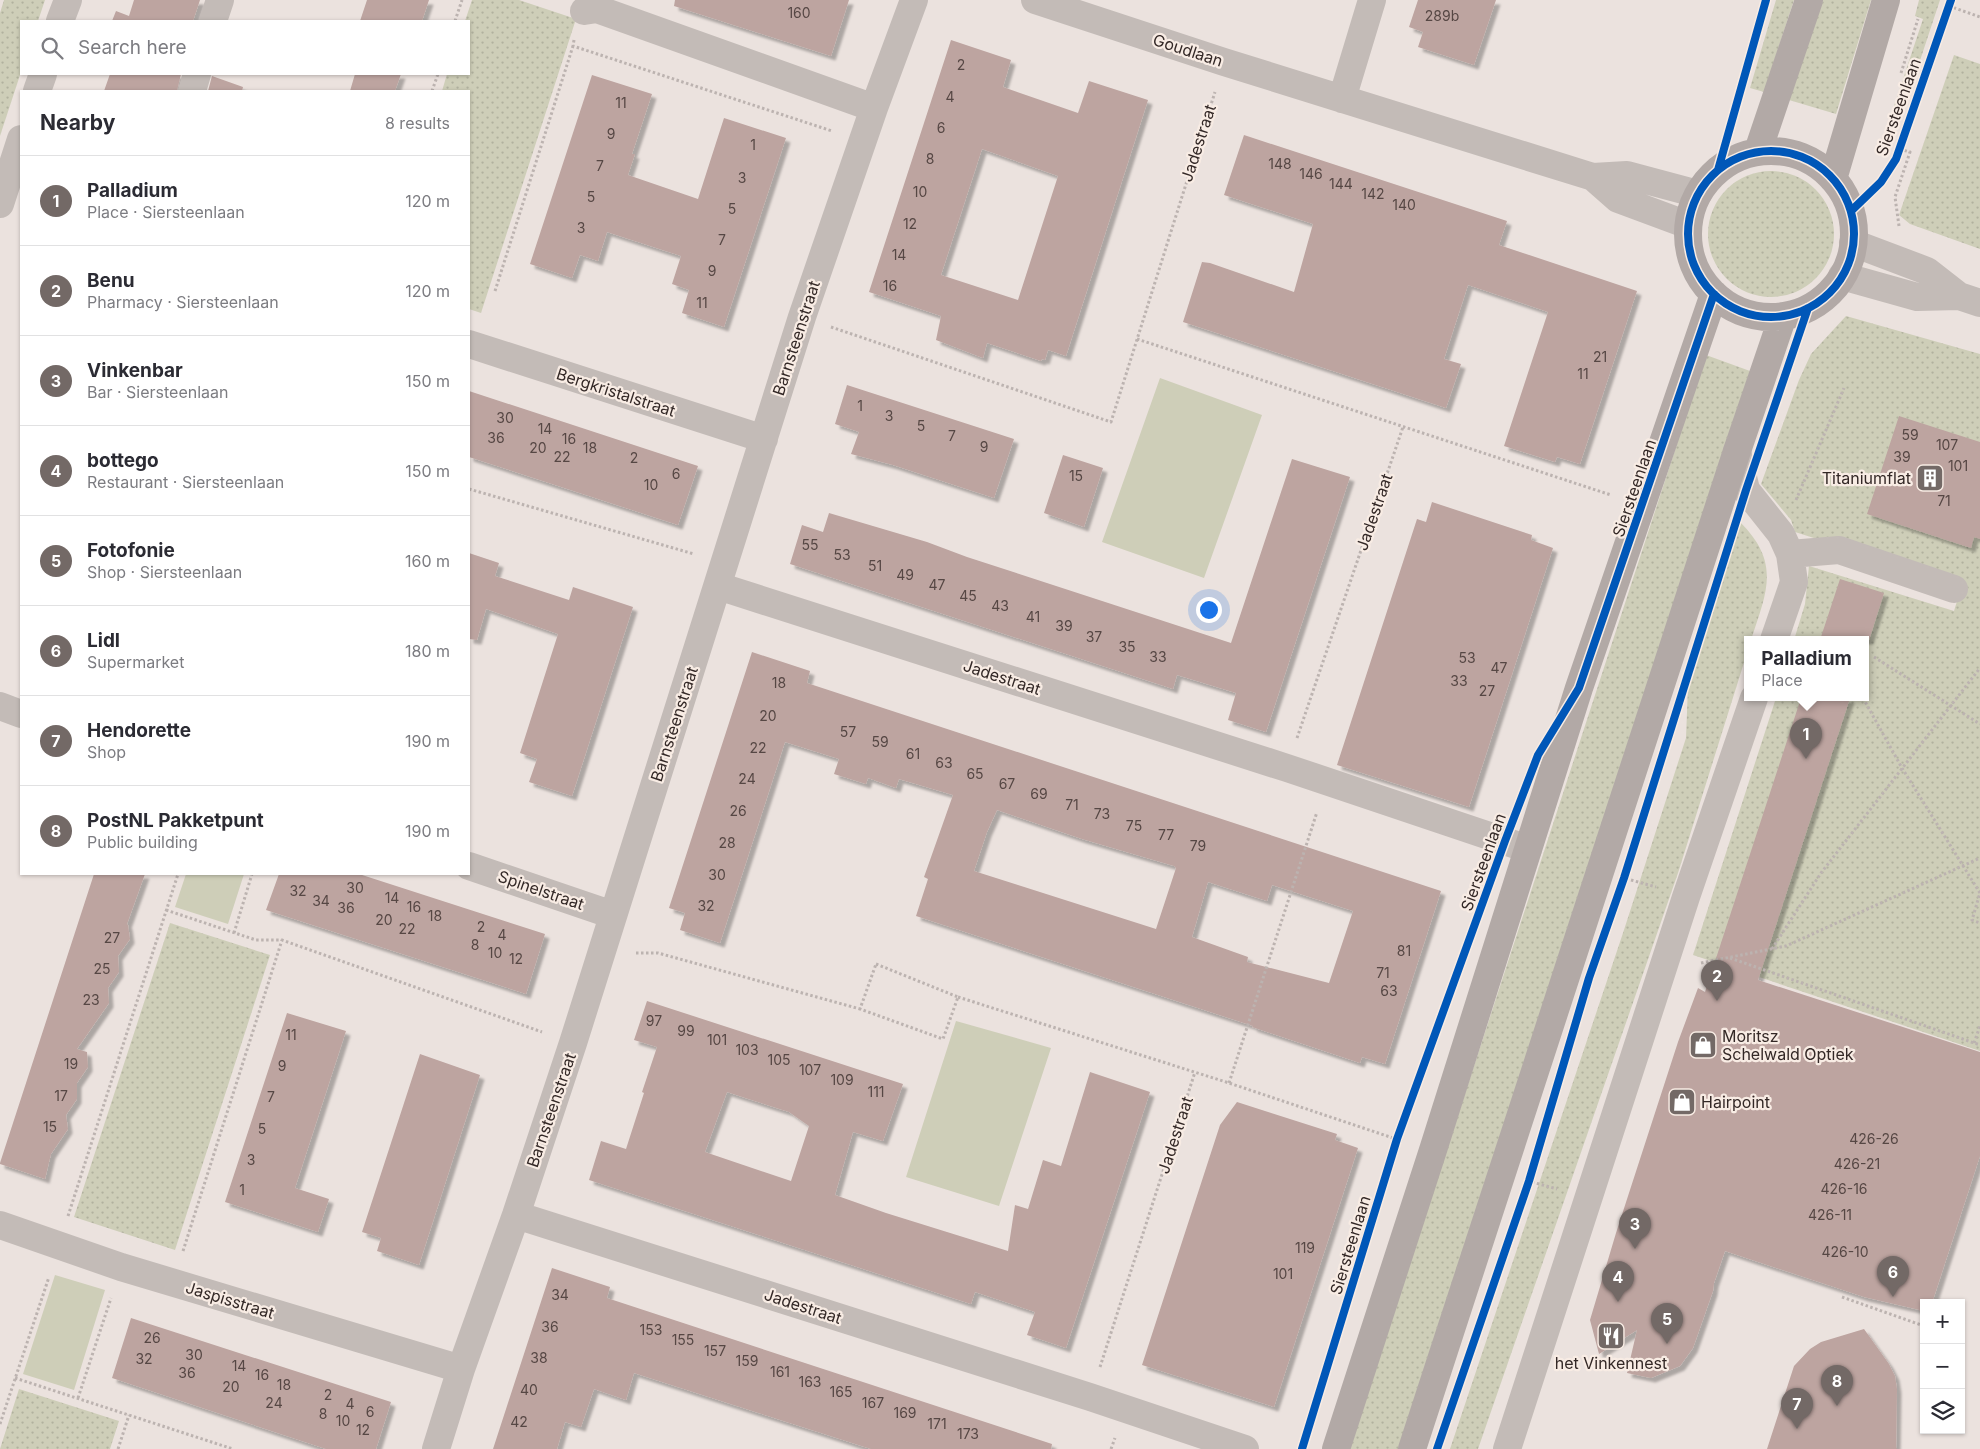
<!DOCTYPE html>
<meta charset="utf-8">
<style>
body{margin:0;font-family:Inter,sans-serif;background:#f7f7f7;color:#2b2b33}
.controls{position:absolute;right:15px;bottom:15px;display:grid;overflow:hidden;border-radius:0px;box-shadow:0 1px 4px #0004}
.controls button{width:45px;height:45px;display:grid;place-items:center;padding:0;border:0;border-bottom:1px solid #e1e1e2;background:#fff;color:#2b2b33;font:25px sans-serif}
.you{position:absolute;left:1208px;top:609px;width:18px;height:18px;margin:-12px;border:4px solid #fff;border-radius:50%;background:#1a73e8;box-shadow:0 0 0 8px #1a73e833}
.badge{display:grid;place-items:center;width:32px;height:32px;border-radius:50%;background:#736966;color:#fff;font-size:16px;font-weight:700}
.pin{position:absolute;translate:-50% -41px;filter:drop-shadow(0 1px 2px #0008)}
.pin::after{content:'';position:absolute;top:26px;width:18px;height:15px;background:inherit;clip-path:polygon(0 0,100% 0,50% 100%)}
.popup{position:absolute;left:1744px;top:636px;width:125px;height:65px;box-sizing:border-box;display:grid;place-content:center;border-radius:0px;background:#fff;filter:drop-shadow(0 1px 4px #0005);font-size:16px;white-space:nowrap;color:#7c7c81}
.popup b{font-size:19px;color:#2b2b33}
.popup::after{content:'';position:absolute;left:50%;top:100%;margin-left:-10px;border:10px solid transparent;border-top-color:#fff}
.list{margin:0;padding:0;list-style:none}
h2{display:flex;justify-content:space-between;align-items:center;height:65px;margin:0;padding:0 20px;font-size:21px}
h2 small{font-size:16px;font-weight:400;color:#7c7c81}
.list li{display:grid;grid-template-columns:32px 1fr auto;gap:15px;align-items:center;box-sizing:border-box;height:90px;padding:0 20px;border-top:1px solid #e1e1e2}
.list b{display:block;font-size:19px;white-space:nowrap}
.list p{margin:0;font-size:16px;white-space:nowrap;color:#7c7c81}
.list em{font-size:16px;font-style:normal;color:#7c7c81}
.icon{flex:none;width:28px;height:28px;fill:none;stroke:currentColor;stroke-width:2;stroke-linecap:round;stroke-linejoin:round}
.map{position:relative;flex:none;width:1980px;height:1449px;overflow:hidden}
.search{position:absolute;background:#fff;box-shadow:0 1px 4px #0004;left:20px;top:20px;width:450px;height:55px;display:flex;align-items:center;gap:12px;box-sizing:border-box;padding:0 18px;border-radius:0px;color:#7c7c81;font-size:19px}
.panel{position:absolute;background:#fff;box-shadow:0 1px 4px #0004;left:20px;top:90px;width:450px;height:785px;border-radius:0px}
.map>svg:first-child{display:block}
</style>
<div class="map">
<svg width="1980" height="1449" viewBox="0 0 1980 1449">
<defs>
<pattern id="grass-dots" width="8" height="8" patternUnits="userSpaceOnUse" patternTransform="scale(1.25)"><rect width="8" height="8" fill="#ceceb8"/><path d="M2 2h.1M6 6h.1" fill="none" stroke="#b1b19e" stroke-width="1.8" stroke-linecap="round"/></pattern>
<filter id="shadow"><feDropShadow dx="4.5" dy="4.5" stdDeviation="1" flood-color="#0004"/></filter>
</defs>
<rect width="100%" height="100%" fill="#ebe2de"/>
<path fill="url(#grass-dots)" d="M4 0H45L38 21H21V72L0 136V13Z
M472 0H519L576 19 481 313 469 309V91H442L447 74H469V21H465Z
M1776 0H1794L1764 92 1750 88Z
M1823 0H1871L1836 114 1789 100Z
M1919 0H1940L1904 109 1894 106 1923 19 1915 16Z
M1954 55 1980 64V249L1910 224 1899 215Z
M1708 234a63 63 0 1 1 126 0a63 63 0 1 1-126 0Z
M1846 316 1980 354V1051L1693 955 1776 698H1865V640H1794L1805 604 1809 566 1954 611 1962 585 1795 532 1791 520 1761 484 1799 380 1811 354Z
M1706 355 1750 371 1401 1449H1349Z
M1740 522C1781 563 1767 591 1751 640H1747V653L1678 873 1478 1449H1450L1623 933 1686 738 1688 686Z
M170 923 270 955 175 1250 74 1217Z
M19 1389 119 1421 110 1449H0Z"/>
<path fill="#ceceb8" d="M1160 378 1262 415 1204 578 1102 542Z
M186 874H244L228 924 175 907Z
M956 1021 1051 1048 999 1206 906 1177Z
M55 1275 105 1290 74 1390 23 1374Z"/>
<path fill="#bda4a0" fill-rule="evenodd" filter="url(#shadow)" d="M134 0H200L193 21H112L116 11 129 16Z
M367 0H429L422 21H360Z
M675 0H849L831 56 674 6Z
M1418 0H1496L1474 65 1418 47 1423 32 1409 27Z
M951 40 1011 60 1003 87 1078 113 1089 81 1148 100 1066 356 1048 350 1045 360 1042 359 1041 361 987 343 983 358 936 340 941 316 869 292ZM982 149 1058 176 1018 300 941 275Z
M110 74H181L177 91H104Z
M355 74H401L395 91H350Z
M592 75 652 94 632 154H635L628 175 698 199 724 118 786 138 724 327 682 313 689 290 672 284 681 256 607 232 598 261 580 255 572 278 530 264Z
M212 76 243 87 242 91H208Z
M1244 135 1507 221 1499 245 1637 291 1580 464 1557 457 1555 462 1504 446 1548 312 1468 285 1444 359 1461 364 1446 408 1183 322 1202 262 1210 263 1294 292 1313 224 1224 195Z
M847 385 1014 439 994 498 893 465 851 454 859 432 835 424Z
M469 391 698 466 678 525 469 457Z
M1899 416 1980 442V539L1974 537 1971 548 1867 514Z
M1063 455 1103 468 1084 527 1044 513Z
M1292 459 1350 477 1266 732 1228 720 1236 693 1177 675 1173 689 790 564 802 525 823 532 829 513 927 542 967 557 1231 643Z
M1432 502 1532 535 1531 540 1553 548 1469 807 1337 765 1417 519 1426 522Z
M469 553 499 563 495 576 569 600 573 587 633 607 572 796 529 782 537 759 520 753 558 634 486 609 477 640 469 639Z
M1840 579 1884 593 1869 640H1820Z
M752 652 810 671 807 683 1441 891 1385 1064 1362 1057 1360 1063 1252 1027 1253 1026 916 916 928 879 924 877 953 795 899 779 896 788 868 778 866 784 834 774 839 759 785 742 720 943 680 930 685 913 669 908ZM997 810 1082 839 1174 866 1176 868 1156 929 974 871 987 832ZM1208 882 1267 901 1272 885 1353 911 1329 983 1247 962 1248 957 1192 937Z
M1801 698H1850L1758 980 1980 1052V1156L1932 1303H1924V1311L1864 1297 1725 1251 1714 1283 1713 1291 1693 1348 1680 1366 1651 1378 1627 1373 1637 1330 1599 1354 1590 1320 1616 1233 1678 1042 1698 988 1705 992Z
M94 874H145L127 924 128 925 130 939 118 956 119 972 108 988 109 1003 77 1049 87 1052 88 1067 77 1083V1099L66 1115 68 1129 51 1154 45 1179 0 1164V1163Z
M279 874H359L545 934 526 994 266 910Z
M647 1001 903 1084 883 1141 853 1132 835 1195 886 1213 1008 1251 1015 1205 1028 1209 1043 1160 1061 1166 1090 1072 1150 1092 1066 1348 1027 1335 1035 1312 975 1292 971 1304 589 1180 601 1141 626 1149 644 1093 642 1092 657 1047 634 1040ZM727 1092 789 1112 809 1126 791 1181 705 1152Z
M287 1013 346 1031 295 1188 329 1199 318 1232 225 1202Z
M420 1054 480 1075 419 1265 377 1251 381 1238 362 1232Z
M1237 1102 1337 1134 1335 1140 1358 1148 1274 1407 1142 1365 1220 1125Z
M552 1268 610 1287 607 1298 1052 1444 1051 1449H871L634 1373 626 1400 594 1389 581 1427 565 1422 557 1449H493Z
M131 1318 391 1402 376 1449H326L112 1378Z
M1864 1329 1889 1364 1895 1376 1897 1389 1896 1449H1767L1794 1366 1810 1349 1821 1342Z"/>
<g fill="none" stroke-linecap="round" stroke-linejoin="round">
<path stroke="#bcb3b0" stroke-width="3" stroke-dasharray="2.5 2.5" stroke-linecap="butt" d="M1949 6 1980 17
M455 21 462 0
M574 40 573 46 832 131
M1901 73 1918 19
M432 91 438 74
M1899 226 1895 197 1910 152 1899 149
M495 291 573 46
M831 327 1111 422 1215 92
M1137 339 1611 495
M469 489 694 554
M1796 500 1844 388
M1874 657 1980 724
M1863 698 1902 768 1980 893 1972 920 1980 923
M1297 738 1403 427
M1631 880 1656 887
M166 910 256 940H282L542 1032
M234 933 252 874
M1772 949 1821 873 1980 668
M636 953H658L860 1009
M1730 958 1980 1045
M1701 963 1786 946 1980 858
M876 964 958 997 943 1039 860 1009Z
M958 997 1229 1083 1402 1141
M1974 1043 1980 1026
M1229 1083 1317 812
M1532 1182 1557 1189
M68 1216 178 874
M183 1251 282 940
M1842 1297 1924 1326
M1100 1367 1195 1072
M15 1378 233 1449
M78 1398 111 1298
M0 1424 49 1277
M118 1449 129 1415
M1111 1449 1115 1438"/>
<path stroke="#c3bbb7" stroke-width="28" d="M1035 0 1224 62 1593 177 1627 175 1698 194
M584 11 597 9 874 108
M60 21 68 0
M213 21 220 0
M37 91 43 74
M192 91 197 74
M1342 99 1372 0
M1593 177 1618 199 1688 225
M0 204 21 139
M1853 243 1927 271 1959 296
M1842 276 1917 297 1959 296 1980 303
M469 344 764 439
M1737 451 1746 490 1781 534 1790 554 1794 582 1774 640
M1790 554 1839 550 1954 589
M718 586 1287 768 1528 849
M0 706 21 714
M469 866 613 915
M516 1215 1090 1397 1245 1449
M0 1225 121 1267 461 1369
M436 1449 461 1369 516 1215 573 1043 802 317 874 108 914 0
M1507 1449 1686 897 1754 698"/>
<path stroke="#b2a9a6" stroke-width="28" d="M1758 151 1809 0
M1688 234a83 83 0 1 1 166 0a83 83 0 1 1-166 0Z
M1833 179 1886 0
M1336 1449 1433 1150 1579 688 1714 294
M1412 1449 1737 451 1783 316"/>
<g stroke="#f8ece4" stroke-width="11">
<path id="cycleway" d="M1688 234a83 83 0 1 1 166 0a83 83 0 1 1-166 0Z
M1718 170 1766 0
M1851 211 1881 182 1896 159 1951 0
M1302 1449 1397 1139 1505 841 1538 755 1579 688 1714 294
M1437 1449 1529 1181 1589 978 1624 878 1746 490 1808 308"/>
</g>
<use href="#cycleway" stroke="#0057b8" stroke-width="8"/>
</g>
<defs>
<g id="building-square" transform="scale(1.4375)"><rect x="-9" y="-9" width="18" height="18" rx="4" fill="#736966" stroke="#f8ece4"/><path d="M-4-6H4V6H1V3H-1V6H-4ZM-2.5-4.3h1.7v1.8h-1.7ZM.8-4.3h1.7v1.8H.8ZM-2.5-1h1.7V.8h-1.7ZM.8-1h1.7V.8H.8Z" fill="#fff"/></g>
<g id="shop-square" transform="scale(1.4375)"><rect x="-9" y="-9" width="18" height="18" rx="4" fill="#736966" stroke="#f8ece4"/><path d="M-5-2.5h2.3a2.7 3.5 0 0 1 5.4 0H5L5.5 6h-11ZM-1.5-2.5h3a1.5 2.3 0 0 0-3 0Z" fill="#fff"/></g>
<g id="restaurant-square" transform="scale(1.4375)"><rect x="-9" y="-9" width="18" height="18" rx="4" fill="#736966" stroke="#f8ece4"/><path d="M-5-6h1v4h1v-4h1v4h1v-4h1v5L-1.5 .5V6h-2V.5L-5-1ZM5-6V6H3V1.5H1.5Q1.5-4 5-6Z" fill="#fff"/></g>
</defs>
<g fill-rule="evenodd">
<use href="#building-square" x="1930" y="478"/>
<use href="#shop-square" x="1703" y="1045"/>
<use href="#shop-square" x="1682" y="1102"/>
<use href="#restaurant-square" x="1611" y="1336"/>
</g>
<g text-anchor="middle" stroke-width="4.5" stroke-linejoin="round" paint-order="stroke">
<g font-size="14" fill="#564744">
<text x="799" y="18">160</text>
<text x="1442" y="21">289b</text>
<text x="961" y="70">2</text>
<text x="950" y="102">4</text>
<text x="621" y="108">11</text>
<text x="941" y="133">6</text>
<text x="611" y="139">9</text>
<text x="753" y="150">1</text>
<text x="930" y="164">8</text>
<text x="1280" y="169">148</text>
<text x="600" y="171">7</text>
<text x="1311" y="179">146</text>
<text x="742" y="183">3</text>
<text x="1341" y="189">144</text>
<text x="920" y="197">10</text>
<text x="1373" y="199">142</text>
<text x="591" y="202">5</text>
<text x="1404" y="210">140</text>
<text x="732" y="214">5</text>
<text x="910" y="229">12</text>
<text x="581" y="233">3</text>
<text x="722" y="245">7</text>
<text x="899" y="260">14</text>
<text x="712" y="276">9</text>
<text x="890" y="291">16</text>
<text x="702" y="308">11</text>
<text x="1600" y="362">21</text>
<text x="1583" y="379">11</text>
<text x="860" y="411">1</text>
<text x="889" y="421">3</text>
<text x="505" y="423">30</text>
<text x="921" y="431">5</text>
<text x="545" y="434">14</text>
<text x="1910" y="440">59</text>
<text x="952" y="441">7</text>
<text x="496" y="443">36</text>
<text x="569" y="444">16</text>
<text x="1947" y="450">107</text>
<text x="984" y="452">9</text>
<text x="538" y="453">20</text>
<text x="590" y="453">18</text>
<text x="562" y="462">22</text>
<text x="1902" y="462">39</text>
<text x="634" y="463">2</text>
<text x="1958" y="471">101</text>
<text x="676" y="479">6</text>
<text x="1076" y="481">15</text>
<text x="651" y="490">10</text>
<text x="1944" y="506">71</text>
<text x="810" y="550">55</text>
<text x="842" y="560">53</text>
<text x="875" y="571">51</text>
<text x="905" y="580">49</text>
<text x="937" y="590">47</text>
<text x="968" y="601">45</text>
<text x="1000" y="611">43</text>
<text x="1033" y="622">41</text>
<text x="1064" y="631">39</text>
<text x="1094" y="642">37</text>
<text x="1127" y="652">35</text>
<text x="1158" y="662">33</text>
<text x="1467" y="663">53</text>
<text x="1499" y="673">47</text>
<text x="1459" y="686">33</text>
<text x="779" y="688">18</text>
<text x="1487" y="696">27</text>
<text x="768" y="721">20</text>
<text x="848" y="737">57</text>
<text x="880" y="747">59</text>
<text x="758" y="753">22</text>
<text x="913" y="759">61</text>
<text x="944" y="768">63</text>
<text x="975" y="779">65</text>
<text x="747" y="784">24</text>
<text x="1007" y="789">67</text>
<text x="1039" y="799">69</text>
<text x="1072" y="810">71</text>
<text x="738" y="816">26</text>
<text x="1102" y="819">73</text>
<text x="1134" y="831">75</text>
<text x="1166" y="840">77</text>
<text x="727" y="848">28</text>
<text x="1198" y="851">79</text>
<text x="717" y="880">30</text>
<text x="355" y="893">30</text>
<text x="298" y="896">32</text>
<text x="392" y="903">14</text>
<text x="321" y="906">34</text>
<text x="706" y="911">32</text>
<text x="414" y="912">16</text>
<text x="346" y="913">36</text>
<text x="435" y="921">18</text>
<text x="384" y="925">20</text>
<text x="481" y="932">2</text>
<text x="407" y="934">22</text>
<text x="502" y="940">4</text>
<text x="112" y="943">27</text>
<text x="475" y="950">8</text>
<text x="1404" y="956">81</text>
<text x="495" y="958">10</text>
<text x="516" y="964">12</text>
<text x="102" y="974">25</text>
<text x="1383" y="978">71</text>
<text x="1389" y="996">63</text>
<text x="91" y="1005">23</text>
<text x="654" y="1026">97</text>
<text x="686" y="1036">99</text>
<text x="291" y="1040">11</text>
<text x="717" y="1045">101</text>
<text x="747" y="1055">103</text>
<text x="779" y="1065">105</text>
<text x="71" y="1069">19</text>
<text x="282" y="1071">9</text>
<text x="810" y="1075">107</text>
<text x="842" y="1085">109</text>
<text x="876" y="1097">111</text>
<text x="61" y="1101">17</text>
<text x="271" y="1102">7</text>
<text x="50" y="1132">15</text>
<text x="262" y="1134">5</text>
<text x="1874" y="1144">426-26</text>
<text x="251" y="1165">3</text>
<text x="1857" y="1169">426-21</text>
<text x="1844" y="1194">426-16</text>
<text x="242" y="1195">1</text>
<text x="1830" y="1220">426-11</text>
<text x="1305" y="1253">119</text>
<text x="1845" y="1257">426-10</text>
<text x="1283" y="1279">101</text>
<text x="560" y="1300">34</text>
<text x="550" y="1332">36</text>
<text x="651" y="1335">153</text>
<text x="152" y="1343">26</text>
<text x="683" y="1345">155</text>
<text x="715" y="1356">157</text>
<text x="194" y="1360">30</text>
<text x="539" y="1363">38</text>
<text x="144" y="1364">32</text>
<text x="747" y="1366">159</text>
<text x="239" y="1371">14</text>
<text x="780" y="1377">161</text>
<text x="187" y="1378">36</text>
<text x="262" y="1380">16</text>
<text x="810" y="1387">163</text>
<text x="284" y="1390">18</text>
<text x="231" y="1392">20</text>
<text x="529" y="1395">40</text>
<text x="841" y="1397">165</text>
<text x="328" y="1400">2</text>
<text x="274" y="1408">24</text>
<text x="873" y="1408">167</text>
<text x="350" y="1409">4</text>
<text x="370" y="1417">6</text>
<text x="905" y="1418">169</text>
<text x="323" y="1419">8</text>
<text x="343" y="1426">10</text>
<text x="519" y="1427">42</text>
<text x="937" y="1429">171</text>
<text x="363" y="1435">12</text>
<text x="968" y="1439">173</text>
</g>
<g font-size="16" fill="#332826" stroke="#f8ece4">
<text transform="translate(1188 50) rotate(18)" y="6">Goudlaan</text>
<text transform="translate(1898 107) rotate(-70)" y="6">Siersteenlaan</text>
<text transform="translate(1198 143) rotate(-72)" y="6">Jadestraat</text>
<text transform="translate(796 338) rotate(-72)" y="6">Barnsteenstraat</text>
<text transform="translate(616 392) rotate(18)" y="6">Bergkristalstraat</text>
<text transform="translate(1634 488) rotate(-71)" y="6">Siersteenlaan</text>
<text transform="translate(1374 512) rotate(-71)" y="6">Jadestraat</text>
<text transform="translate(1002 677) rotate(18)" y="6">Jadestraat</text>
<text transform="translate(674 724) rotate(-72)" y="6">Barnsteenstraat</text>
<text transform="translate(1483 862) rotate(-70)" y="6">Siersteenlaan</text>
<text transform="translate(541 890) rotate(19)" y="6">Spinelstraat</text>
<text transform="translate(551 1110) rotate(-71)" y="6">Barnsteenstraat</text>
<text transform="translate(1175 1135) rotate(-72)" y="6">Jadestraat</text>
<text transform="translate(1350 1245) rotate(-73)" y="6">Siersteenlaan</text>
<text transform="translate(230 1300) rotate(17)" y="6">Jaspisstraat</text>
<text transform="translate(803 1306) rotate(18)" y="6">Jadestraat</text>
</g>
<g font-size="16" fill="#332826" stroke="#f8ece4" text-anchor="start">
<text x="1911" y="484" text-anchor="end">Titaniumflat</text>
<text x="1722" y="1042">Moritsz<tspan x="1722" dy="18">Schelwald Optiek</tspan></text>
<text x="1701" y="1108">Hairpoint</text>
<text x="1611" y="1369" text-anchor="middle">het Vinkennest</text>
</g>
</g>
</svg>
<div class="controls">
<button>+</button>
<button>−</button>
<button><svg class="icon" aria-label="layers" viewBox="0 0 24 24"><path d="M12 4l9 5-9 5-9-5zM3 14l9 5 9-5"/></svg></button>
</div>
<div class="you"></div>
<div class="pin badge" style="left:1806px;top:759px">1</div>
<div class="popup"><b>Palladium</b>Place</div>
<div class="pin badge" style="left:1717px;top:1001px">2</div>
<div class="pin badge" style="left:1635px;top:1249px">3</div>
<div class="pin badge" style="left:1618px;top:1302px">4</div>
<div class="pin badge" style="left:1667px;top:1344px">5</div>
<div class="pin badge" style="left:1893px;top:1297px">6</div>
<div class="pin badge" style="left:1797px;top:1429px">7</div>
<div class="pin badge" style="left:1837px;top:1406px">8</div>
<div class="search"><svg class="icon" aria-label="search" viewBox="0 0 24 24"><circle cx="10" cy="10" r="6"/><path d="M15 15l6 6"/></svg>Search here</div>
<section class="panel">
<h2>Nearby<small>8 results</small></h2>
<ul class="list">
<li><span class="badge">1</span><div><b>Palladium</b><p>Place · Siersteenlaan</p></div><em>120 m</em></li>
<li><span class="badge">2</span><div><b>Benu</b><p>Pharmacy · Siersteenlaan</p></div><em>120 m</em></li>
<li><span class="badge">3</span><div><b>Vinkenbar</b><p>Bar · Siersteenlaan</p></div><em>150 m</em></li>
<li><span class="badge">4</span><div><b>bottego</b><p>Restaurant · Siersteenlaan</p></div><em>150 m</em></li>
<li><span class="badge">5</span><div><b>Fotofonie</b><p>Shop · Siersteenlaan</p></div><em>160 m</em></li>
<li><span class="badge">6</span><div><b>Lidl</b><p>Supermarket</p></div><em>180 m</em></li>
<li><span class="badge">7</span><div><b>Hendorette</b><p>Shop</p></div><em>190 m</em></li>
<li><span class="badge">8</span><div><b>PostNL Pakketpunt</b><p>Public building</p></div><em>190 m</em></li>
</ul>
</section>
</div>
